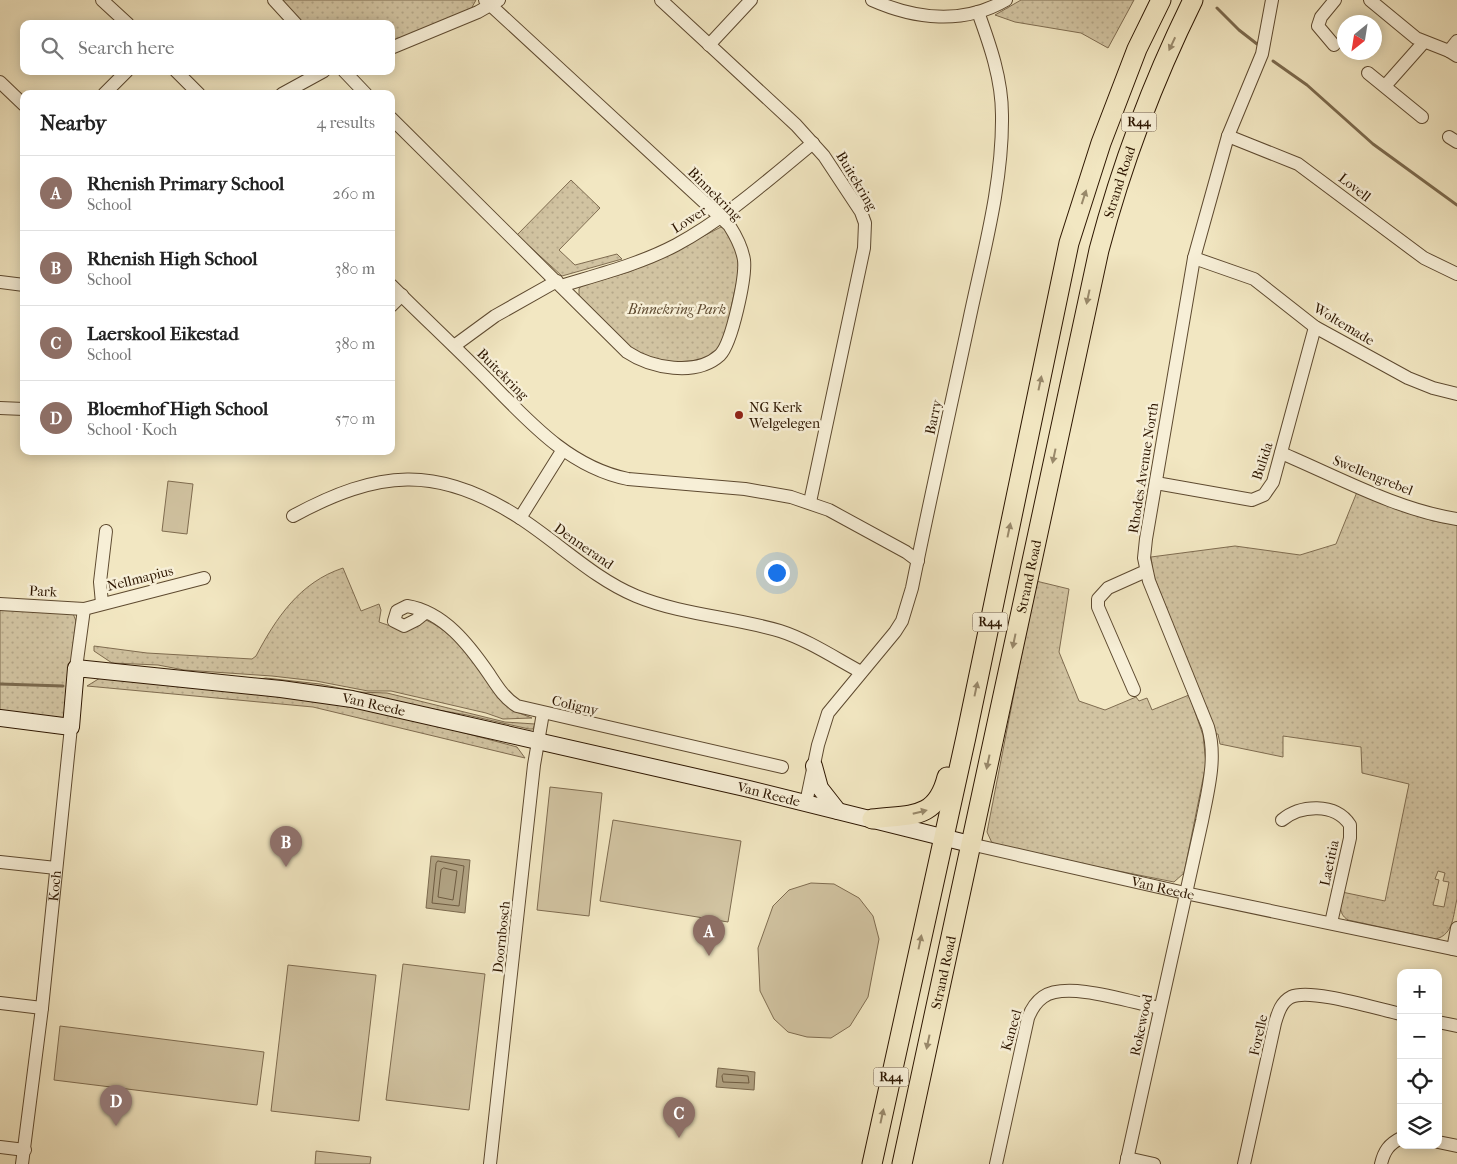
<!DOCTYPE html>
<meta charset="utf-8">
<style>
body{margin:0;font-family:"IM FELL French Canon",serif;background:#f6f6f6;color:#222}
.controls{position:absolute;right:15px;bottom:15px;display:grid;overflow:hidden;border-radius:10px;box-shadow:0 2px 12px #0003}
.controls button{width:45px;height:45px;display:grid;place-items:center;padding:0;border:0;border-bottom:1px solid #e0e0e0;background:#fff;color:#222;font:25px sans-serif}
.compass{position:absolute;left:1337px;top:15px;width:45px;height:45px;border-radius:50%;background:#fff;box-shadow:0 2px 12px #0003;rotate:210deg}
.you{position:absolute;left:776px;top:572px;width:18px;height:18px;margin:-12px;border:4px solid #fff;border-radius:50%;background:#1a73e8;box-shadow:0 0 0 8px #1a73e833}
.badge{display:grid;place-items:center;width:32px;height:32px;border-radius:50%;background:#b45309;color:#fff;font-size:16px;font-weight:700}
.pin{position:absolute;translate:-50% -41px;filter:drop-shadow(0 1px 2px #0008)}
.pin::after{content:'';position:absolute;top:26px;width:18px;height:15px;background:inherit;clip-path:polygon(0 0,100% 0,50% 100%)}
.list{margin:0;padding:0;list-style:none}
h2{display:flex;justify-content:space-between;align-items:center;height:65px;margin:0;padding:0 20px;font-size:21px}
h2 small{font-size:16px;font-weight:400;color:#767676}
.list li{display:grid;grid-template-columns:32px 1fr auto;gap:15px;align-items:center;box-sizing:border-box;height:75px;padding:0 20px;border-top:1px solid #e0e0e0}
.list b{display:block;font-size:19px;white-space:nowrap}
.list p{margin:0;font-size:16px;white-space:nowrap;color:#767676}
.list em{font-size:16px;font-style:normal;color:#767676}
.icon{flex:none;width:28px;height:28px;fill:none;stroke:currentColor;stroke-width:2;stroke-linecap:round;stroke-linejoin:round}
.map{position:relative;flex:none;width:1457px;height:1164px;overflow:hidden}
.search{position:absolute;background:#fff;box-shadow:0 2px 12px #0003;left:20px;top:20px;width:375px;height:55px;display:flex;align-items:center;gap:12px;box-sizing:border-box;padding:0 18px;border-radius:10px;color:#767676;font-size:19px}
.panel{position:absolute;background:#fff;box-shadow:0 2px 12px #0003;left:20px;top:90px;width:375px;height:365px;border-radius:10px}
.map>svg:first-child{display:block}
</style>
<div class="map">
<svg width="1457" height="1164" viewBox="0 0 1457 1164">
<defs>
<pattern id="grass-dots" width="8" height="8" patternUnits="userSpaceOnUse" patternTransform="scale(1.25)"><rect width="8" height="8" fill="#d1c3a1"/><path d="M2 2h.1M6 6h.1" fill="none" stroke="#b4a789" stroke-width="1.8" stroke-linecap="round"/></pattern>
</defs>
<rect width="100%" height="100%" fill="#f2e7c2"/>
<filter id="stains"><feTurbulence type="fractalNoise" baseFrequency=".004" numOctaves="4"/><feColorMatrix values="0 0 0 0 .2 0 0 0 0 .09 0 0 0 0 .02 0 0 0 .5 -.17"/></filter>
<radialGradient id="worn" r=".72"><stop offset=".6" stop-color="#630" stop-opacity="0"/><stop offset="1" stop-color="#630" stop-opacity=".3"/></radialGradient>
<path fill="url(#grass-dots)" stroke="#7f6c50" fill-rule="evenodd" d="M279 0H476L471 9 391 43V24H302Z
M1021 0H1134L1108 48 1081 33 1015 22 995 15Z
M571 180 600 208 559 250 575 265 617 254 622 259 562 276 517 235Z
M721 227 725 228C745 264 739 269 731 308 729 320 727 338 720 348 704 370 648 364 630 349 612 333 596 314 579 297V289L581 286 629 272 659 259Z
M1357 492 1433 521 1457 525V899C1453 915 1454 934 1436 939L1348 920C1337 913 1341 903 1342 892L1385 901 1409 784 1362 773 1361 747 1283 736V757L1220 744 1218 734H1216L1153 574 1151 557 1235 546 1300 555 1336 544ZM1438 871 1445 873 1443 881 1449 882 1444 907 1433 905 1439 880 1435 879Z
M343 568 361 611 379 604 381 610 379 622 399 629 426 620C461 636 482 674 504 704L514 711 532 718 503 719 486 713 391 691H368L316 681 272 676 184 670 158 665 112 663 94 651V646L147 653 252 659 256 656C276 618 300 582 343 568Z
M1036 581 1069 589 1059 652 1079 701 1105 710 1136 697 1139 701 1147 698 1152 710 1189 695 1203 735 1206 764 1184 873 1174 882 1017 851 992 843 987 832Z
M0 608 72 611 76 621 65 716 61 719 0 713Z
M100 678 327 700 427 723 517 747 525 758 313 707 87 686Z
M266 678 320 684 358 692 387 693 505 722 535 724 533 729H529L467 715 260 679Z"/>
<path fill="#d1c3a1" stroke="#7f6c50" d="M168 481 193 484 187 534 162 531Z
M550 787 602 793 589 916 537 910Z
M613 820 741 841 728 922 600 901Z
M811 883 834 884 859 898 873 916 879 939 868 997 850 1026 831 1038 807 1037 788 1032 774 1019 760 991 758 948 773 906 789 890Z
M403 964 485 974 469 1110 386 1100Z
M288 965 376 975 359 1121 271 1111Z
M60 1026 264 1052 257 1105 54 1080Z
M316 1151 371 1157 370 1164H315Z"/>
<path fill="#afa080" stroke="#7b694d" d="M431 856 470 860 465 913 426 908Z
M718 1068 755 1072 754 1090 716 1087Z"/>
<g fill="none" stroke-linecap="round" stroke-linejoin="round">
<path stroke="#6e5b40" stroke-width="1" d="M438 861 464 866 459 906 432 903 436 864Z
M444 868 457 871 453 900 438 897 441 870Z
M724 1074 748 1076 749 1083 723 1082 722 1076Z"/>
<path stroke="#7b694d" stroke-width="3" d="M1217 8 1239 30 1257 44
M1273 61 1307 85 1373 144 1457 205
M0 684 63 686"/>
<g stroke="#5e4a30" stroke-width="14">
<g id="street">
<path d="M102 0 128 24"/>
<path d="M274 0 296 24"/>
<path d="M661 0 796 125 824 156 861 212 865 223 864 248 810 502"/>
<path d="M872 0C915 19 963 25 1006 0"/>
<path d="M1370 0 1416 38 1449 51 1457 56"/>
<path d="M709 45 751 0"/>
<path d="M1334 45 1318 26 1321 17 1335 0"/>
<path d="M391 48 478 12 499 0"/>
<path d="M1449 51 1457 41"/>
<path d="M176 71 199 94"/>
<path d="M344 71 366 94"/>
<path d="M1368 73 1422 117"/>
<path d="M0 82 24 105"/>
<path d="M1385 86 1424 42"/>
<path d="M104 94 127 71"/>
<path d="M282 94 324 71"/>
<path d="M391 118 627 352C651 368 696 377 720 355 732 343 746 277 744 260 742 247 736 236 729 225L485 0"/>
<path d="M1228 136 1298 164 1424 258 1457 274"/>
<path d="M1449 137 1457 142"/>
<path d="M1194 258 1254 279 1315 327 1408 378 1433 388 1457 394"/>
<path d="M0 282 24 285"/>
<path d="M391 285C419 313 448 340 476 368 521 412 563 466 628 479L745 489 791 497 829 510 906 552 918 561"/>
<path d="M561 286C600 274 640 264 676 245 726 218 769 179 813 143"/>
<path d="M391 306 402 295"/>
<path d="M454 346 495 316 557 281"/>
<path d="M0 408 24 409"/>
<path d="M1281 453C1336 476 1397 510 1457 519"/>
<path d="M1156 483 1252 500 1264 495 1273 482 1315 327"/>
<path d="M293 516C378 470 437 464 520 518 560 544 593 578 636 596 682 615 733 617 780 631 808 640 835 658 861 672"/>
<path d="M520 518 562 451"/>
<path d="M102 603 100 582 106 531"/>
<path d="M0 604 84 609 204 578"/>
<path d="M426 612 416 620 404 626 394 621 397 611 407 606C444 612 469 645 489 674 497 686 504 698 517 706L782 767"/>
<path d="M76 668 84 609"/>
<path d="M1134 690 1098 607V599L1108 588 1146 571"/>
<path d="M806 803 818 745 828 713 895 632 902 621 912 588C930 499 950 410 969 321 983 254 1003 184 1002 115 1002 79 990 45 978 12"/>
<path d="M1282 820C1300 805 1335 802 1350 825V838L1331 923"/>
<path id="s1" d="M970 844 1185 893 1457 950"/>
<path d="M0 862 56 868"/>
<path d="M1453 949 1457 928"/>
<path d="M0 1003 42 1008"/>
<path d="M1438 1022 1457 1026"/>
<path d="M1438 1142 1457 1146"/>
<path d="M0 1147 25 1150"/>
<path d="M1127 1158 1154 1164"/>
<path id="s2" d="M22 1164 42 1008 71 727"/>
<path d="M490 1164 534 765 543 713"/>
<path d="M996 1164 1028 1018C1031 1010 1036 1002 1043 997 1067 980 1133 1003 1160 1008"/>
<path d="M1126 1164 1202 821C1208 790 1217 758 1208 727L1149 581 1144 558 1146 539 1194 258 1228 136 1262 54 1272 0"/>
<path d="M1244 1164 1275 1023C1278 1013 1281 1002 1291 997 1311 988 1377 1009 1401 1014"/>
<path d="M1381 1164C1384 1151 1389 1144 1401 1138"/>
</g>
</g>
<g stroke="#2d1600" stroke-width="18">
<g id="secondary">
<path id="s3" d="M0 718 71 727 76 668 281 689 352 699 749 789 970 844"/>
<path d="M814 766 820 788 838 811"/>
</g>
</g>
<g stroke="#2d1600" stroke-width="21">
<g id="primary">
<path d="M872 819C909 814 936 821 947 777"/>
<path d="M872 1164 966 737 1069 243 1101 143 1137 49 1161 0"/>
<path id="s4" d="M902 1164 1099 250C1122 163 1153 81 1193 0"/>
</g>
</g>
<use href="#street" stroke="#f7efd7" stroke-width="12"/>
<use href="#secondary" stroke="#f7efd7" stroke-width="16"/>
<use href="#primary" stroke="#f2e7c2" stroke-width="19"/>
</g>
<defs><path id="oneway-solid" d="M-6-.8H1V-3.2L6.5 0L1 3.2V.8H-6Z" transform="scale(1.25)"/></defs>
<g fill="#99896b">
<use href="#oneway-solid" transform="translate(1172 44) rotate(115)"/>
<use href="#oneway-solid" transform="translate(1084 197) rotate(-72)"/>
<use href="#oneway-solid" transform="translate(1088 297) rotate(102)"/>
<use href="#oneway-solid" transform="translate(1040 383) rotate(-78)"/>
<use href="#oneway-solid" transform="translate(1054 456) rotate(102)"/>
<use href="#oneway-solid" transform="translate(1009 530) rotate(-78)"/>
<use href="#oneway-solid" transform="translate(1014 641) rotate(102)"/>
<use href="#oneway-solid" transform="translate(976 689) rotate(-78)"/>
<use href="#oneway-solid" transform="translate(988 762) rotate(102)"/>
<use href="#oneway-solid" transform="translate(920 812) rotate(-14)"/>
<use href="#oneway-solid" transform="translate(920 942) rotate(-78)"/>
<use href="#oneway-solid" transform="translate(928 1042) rotate(102)"/>
<use href="#oneway-solid" transform="translate(882 1116) rotate(-78)"/>
</g>
<circle fill="#8f2418" stroke="#f7efd7" stroke-width="2" cx="739" cy="415" r="5"/>
<g text-anchor="middle" stroke-width="5" stroke-linejoin="round" paint-order="stroke">
<g fill="#f7efd7" stroke="#6a5740" stroke-width="1">
<rect x="1121.5" y="112.5" width="35" height="19" rx="4"/>
<rect x="972.5" y="612.5" width="35" height="19" rx="4"/>
<rect x="873.5" y="1067.5" width="35" height="19" rx="4"/>
</g>
<g font-size="12" font-weight="bold" fill="#2d1600">
<text x="1139" y="126">R44</text>
<text x="990" y="626">R44</text>
<text x="891" y="1081">R44</text>
</g>
<g font-size="14" fill="#2d1600" stroke="#f7efd7">
<text transform="translate(857 181) rotate(59)" y="5">Buitekring</text>
<text dy="5" stroke="none"><textPath href="#s4" startOffset="1006">Strand Road</textPath></text>
<text transform="translate(1355 187) rotate(38)" y="5">Lovell</text>
<text transform="translate(715 194) rotate(45)" y="5">Binnekring</text>
<text transform="translate(689 219) rotate(-32)" y="5">Lower</text>
<text transform="translate(1344 324) rotate(31)" y="5">Woltemade</text>
<text transform="translate(503 374) rotate(45)" y="5">Buitekring</text>
<text transform="translate(933 417) rotate(-78)" y="5">Barry</text>
<text transform="translate(1262 461) rotate(-72)" y="5">Bulida</text>
<text transform="translate(1143 468) rotate(-81)" y="5">Rhodes Avenue North</text>
<text transform="translate(1373 475) rotate(22)" y="5">Swellengrebel</text>
<text transform="translate(584 546) rotate(35)" y="5">Dennerand</text>
<text dy="5" stroke="none"><textPath href="#s4" startOffset="601">Strand Road</textPath></text>
<text transform="translate(140 578) rotate(-14)" y="5">Nellmapius</text>
<text transform="translate(43 591) rotate(3)" y="5">Park</text>
<text dy="5" stroke="none"><textPath href="#s3" startOffset="431">Van Reede</textPath></text>
<text transform="translate(575 705) rotate(13)" y="5">Coligny</text>
<text dy="5" stroke="none"><textPath href="#s3" startOffset="836">Van Reede</textPath></text>
<text transform="translate(1329 863) rotate(-78)" y="5">Laetitia</text>
<text dy="5" stroke="none"><textPath href="#s2" startOffset="280">Koch</textPath></text>
<text dy="5" stroke="none"><textPath href="#s1" startOffset="198">Van Reede</textPath></text>
<text transform="translate(501 937) rotate(-84)" y="5">Doornbosch</text>
<text dy="5" stroke="none"><textPath href="#s4" startOffset="196">Strand Road</textPath></text>
<text transform="translate(1141 1025) rotate(-78)" y="5">Rokewood</text>
<text transform="translate(1011 1030) rotate(-74)" y="5">Kaneel</text>
<text transform="translate(1258 1035) rotate(-77)" y="5">Forelle</text>
</g>
<g font-size="14" font-style="italic" fill="#5e4a30" stroke="#f7efd7">
<text x="677" y="314">Binnekring Park</text>
</g>
<g font-size="14" fill="#2d1600" stroke="#f7efd7" text-anchor="start">
<text x="749" y="412">NG Kerk<tspan x="749" dy="16">Welgelegen</tspan></text>
</g>
</g>
<rect width="100%" height="100%" filter="url(#stains)"/>
<rect width="100%" height="100%" fill="url(#worn)"/>
</svg>
<div class="controls">
<button>+</button>
<button>−</button>
<button><svg class="icon" aria-label="locate" viewBox="0 0 24 24"><circle cx="12" cy="12" r="6"/><path d="M12 2v4M12 18v4M2 12h4M18 12h4"/></svg></button>
<button><svg class="icon" aria-label="layers" viewBox="0 0 24 24"><path d="M12 4l9 5-9 5-9-5zM3 14l9 5 9-5"/></svg></button>
</div>
<svg class="compass" viewBox="-18 -18 36 36"><path d="M0-13l5 13h-10z" fill="#e53935"/><path d="M0 13l5-13h-10z" fill="#767676"/></svg>
<div class="you"></div>
<div class="pin badge" style="left:709px;top:956px;background:#8d6e63">A</div>
<div class="pin badge" style="left:286px;top:867px;background:#8d6e63">B</div>
<div class="pin badge" style="left:679px;top:1138px;background:#8d6e63">C</div>
<div class="pin badge" style="left:116px;top:1126px;background:#8d6e63">D</div>
<div class="search"><svg class="icon" aria-label="search" viewBox="0 0 24 24"><circle cx="10" cy="10" r="6"/><path d="M15 15l6 6"/></svg>Search here</div>
<section class="panel">
<h2>Nearby<small>4 results</small></h2>
<ul class="list">
<li><span class="badge" style="background:#8d6e63">A</span><div><b>Rhenish Primary School</b><p>School</p></div><em>260 m</em></li>
<li><span class="badge" style="background:#8d6e63">B</span><div><b>Rhenish High School</b><p>School</p></div><em>380 m</em></li>
<li><span class="badge" style="background:#8d6e63">C</span><div><b>Laerskool Eikestad</b><p>School</p></div><em>380 m</em></li>
<li><span class="badge" style="background:#8d6e63">D</span><div><b>Bloemhof High School</b><p>School · Koch</p></div><em>570 m</em></li>
</ul>
</section>
</div>
